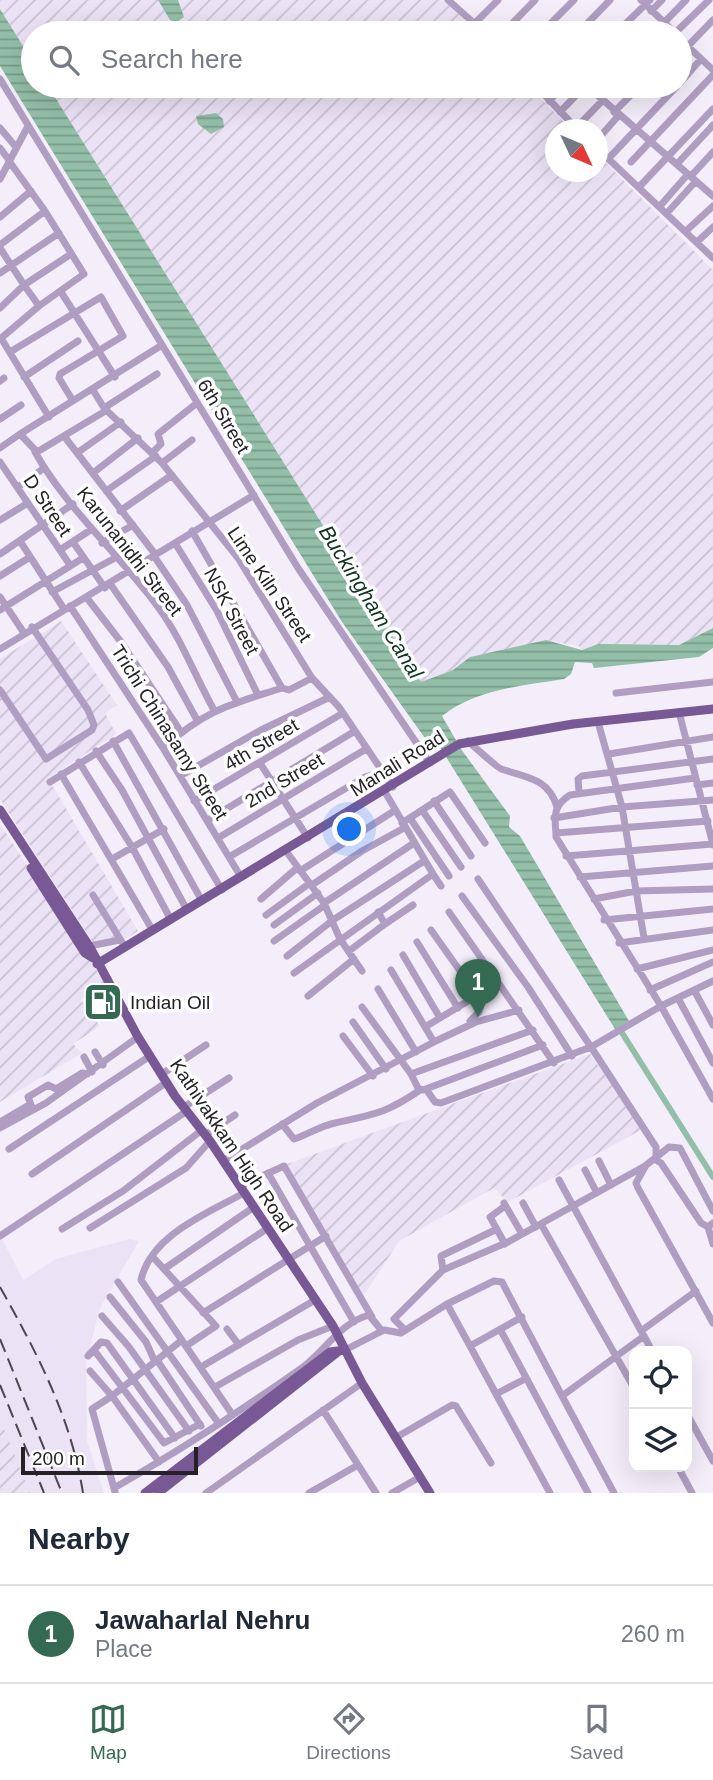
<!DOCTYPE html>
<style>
body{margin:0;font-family:Arial,sans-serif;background:#f6f6f7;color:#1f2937}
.controls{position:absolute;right:21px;bottom:21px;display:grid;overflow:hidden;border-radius:14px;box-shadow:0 7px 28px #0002}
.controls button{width:63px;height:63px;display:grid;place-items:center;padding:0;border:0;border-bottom:2px solid #e0e1e3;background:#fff;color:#1f2937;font:35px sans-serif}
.compass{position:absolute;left:545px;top:119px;width:63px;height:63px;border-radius:50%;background:#fff;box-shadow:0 7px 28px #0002;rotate:134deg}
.scale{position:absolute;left:21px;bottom:18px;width:177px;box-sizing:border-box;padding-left:7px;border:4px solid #242226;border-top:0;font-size:19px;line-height:24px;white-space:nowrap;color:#242226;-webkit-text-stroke:5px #fff;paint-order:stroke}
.you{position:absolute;left:350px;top:830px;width:24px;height:24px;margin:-18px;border:5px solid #fff;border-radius:50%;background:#1a73e8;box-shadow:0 0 0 10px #1a73e833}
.badge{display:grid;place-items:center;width:46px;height:46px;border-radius:50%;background:#346a51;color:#fff;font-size:23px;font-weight:700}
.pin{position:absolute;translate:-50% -58px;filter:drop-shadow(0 2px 4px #0008)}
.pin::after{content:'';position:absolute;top:37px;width:24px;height:21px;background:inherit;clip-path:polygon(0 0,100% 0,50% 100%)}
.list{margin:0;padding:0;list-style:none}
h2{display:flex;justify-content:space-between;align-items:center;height:91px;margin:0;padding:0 28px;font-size:30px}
h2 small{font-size:23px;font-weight:400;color:#747a83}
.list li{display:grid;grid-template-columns:46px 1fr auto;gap:21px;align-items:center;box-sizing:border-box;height:98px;padding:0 28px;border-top:2px solid #e0e1e3}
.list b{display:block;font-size:26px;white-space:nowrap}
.list p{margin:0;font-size:23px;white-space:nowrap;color:#747a83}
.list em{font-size:23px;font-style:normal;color:#747a83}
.icon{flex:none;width:38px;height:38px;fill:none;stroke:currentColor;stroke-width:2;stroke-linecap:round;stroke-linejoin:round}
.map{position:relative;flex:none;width:713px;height:1493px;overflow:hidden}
.search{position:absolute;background:#fff;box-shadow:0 7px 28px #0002;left:21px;right:21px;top:21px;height:77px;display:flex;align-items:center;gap:18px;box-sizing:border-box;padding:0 24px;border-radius:38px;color:#747a83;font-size:26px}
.sheet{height:189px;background:#fff}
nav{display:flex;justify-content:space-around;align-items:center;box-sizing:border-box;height:98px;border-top:2px solid #e0e1e3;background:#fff;font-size:19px;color:#747a83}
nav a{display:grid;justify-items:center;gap:4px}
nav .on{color:#346a51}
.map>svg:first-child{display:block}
</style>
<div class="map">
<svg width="713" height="1493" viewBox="0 0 713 1493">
<defs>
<pattern id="industrial-furrows" width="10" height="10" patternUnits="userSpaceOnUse" patternTransform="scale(1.75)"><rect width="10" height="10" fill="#ebe2f5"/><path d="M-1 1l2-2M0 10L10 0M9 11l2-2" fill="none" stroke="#c9c2d2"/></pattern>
<pattern id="water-rules" width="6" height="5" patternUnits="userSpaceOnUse" patternTransform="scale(1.75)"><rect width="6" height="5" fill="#93bfa8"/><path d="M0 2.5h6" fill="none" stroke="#789b89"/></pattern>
</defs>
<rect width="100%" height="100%" fill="#f4eefb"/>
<path fill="#ebe2f5" d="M0 1235 23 1280 56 1259 129 1239 139 1241 100 1308 86 1361 87 1441 104 1493H30L0 1418Z"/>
<path fill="url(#industrial-furrows)" d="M0 0H445L477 33H33V62L0 9Z
M48 86H528L571 129 556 130V172H598V155L713 270V628L679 645 598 644 581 650 579 646 546 640 470 657 453 670 421 683Z
M61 621 117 705 105 713 116 734 48 778 138 931 124 940 94 944 0 799V659Z
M0 824 105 983 81 1000 100 1026 73 1044 82 1053 0 1102Z
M590 1054 643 1129 508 1202 494 1188 399 1241 363 1297 287 1164Z
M0 1418 30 1493H0Z"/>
<path fill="url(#water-rules)" d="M158 0H178L184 17 177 22 170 20Z
M0 9 33 62V86H48L421 682 453 670 470 657 546 640 582 650 598 644 679 645 713 628V648L699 657 594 668 592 663 575 662 571 674 564 679C522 686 477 689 442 716L461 749 510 816 509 827 520 836 629 1021 615 1029 438 744 427 741 342 622 0 66Z
M216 113 223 119 224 127 211 134 198 124 196 116Z"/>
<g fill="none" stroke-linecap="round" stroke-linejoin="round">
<path stroke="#93bfa8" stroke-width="6" d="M619 1028 713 1177"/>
<path stroke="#af9ec1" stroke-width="7" d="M448 0 485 33
M641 0 675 33
M651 11 662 0
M475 23 498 0
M503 33 535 0
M541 33 574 0
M578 33 610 0
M616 33 650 0
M654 33 686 0
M675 33 709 0
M680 39 713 70
M688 46 713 20
M0 79 298 568 430 763
M680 83 701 59
M536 86 578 130
M587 86 713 196
M549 101 564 86
M560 112 585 86
M614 112 640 86
M0 128 16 147
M576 128 603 100
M598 139 619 115
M0 148 9 160
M598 149 713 258
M608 159 677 86
M9 161 45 211 84 274 39 306
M631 162 713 75
M677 164 713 125
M691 176 713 152
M0 179 28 126
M640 186 713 109
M660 206 688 174
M667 213 696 181
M0 217 31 191
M686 231 713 206
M697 242 713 227
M0 245 45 211
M0 248 24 285 71 254
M0 273 59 233
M61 292 115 377
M0 308 24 285 39 306 0 339
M1 338 49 417
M10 352 101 297 123 336 60 374 59 378 73 401
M24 377 78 341
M0 381 4 378
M93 390 104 408 162 463 238 558 312 678 339 707 393 787
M104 408 157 374
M0 419 21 405
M20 434 162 345
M64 436 155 554
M0 448 20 434 37 452 107 410
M35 452C67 509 119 554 158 607 181 638 195 676 214 710
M153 452 161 444 158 434 197 403
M77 453 121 422
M0 462 70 565
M162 463 192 440
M93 473 138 438
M18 487 44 468
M106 491 156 456
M120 511 172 475
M0 520 28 503
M192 531 282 688
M20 541 64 609
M73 542 105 588
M102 543 133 525
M175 543 217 611 258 695
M60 550 92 529
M0 554 73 504
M154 556 187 605 236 700
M0 576 30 557
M111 585 168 667 197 720
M52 592 115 558
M0 597 24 633
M87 598 121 642 181 732
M70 606 163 748 241 877
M0 610 83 558
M0 649 254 495
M0 690 46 759 92 730 94 725 88 710 32 627
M616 693 713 682
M679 712 713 845
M598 722 622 807 644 938
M113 741 202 901
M468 741C470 743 499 769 501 769 525 777 549 778 557 807
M163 748C207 709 229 705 282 688L289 690 312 678
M96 751 122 790 187 910
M609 754 713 737
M79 762 132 847 171 920
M260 763 308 838
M61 774 153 931
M180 776 261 730 330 697
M50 782 129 733 222 890
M697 785 713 783
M579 792 578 779 582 776 713 759
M194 801 343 713
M434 801 471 856
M422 810 461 867
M410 818 449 876
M554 818 622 807 713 800
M208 820 355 731
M708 821 556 833V837L661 1006 713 1099
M402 823 450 792 485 843
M556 833C554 815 554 805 570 795L695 778
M218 838 366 749
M286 851 324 903 340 939 362 971
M566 856 713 844
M229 857 365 777 381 772
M112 859 164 829
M300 871 394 811
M433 874 441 886
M580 877 713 866
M478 879 591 1047 661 1006 713 981
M312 885 362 851 404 828
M93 895 125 947
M462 896 528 987 572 1056
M261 899 297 868
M594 899 636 891 713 889
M324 903 414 843
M449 912 554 1063
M266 915 310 883
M604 920 713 909
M385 924 413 905
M274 925 318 893
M431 930 482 1002 479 1012 470 1021
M274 941 325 905
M417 942 458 1008
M619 943 713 930
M89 946 120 940
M349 951 385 924 378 912
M403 955 440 1018
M287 956 333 920 424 861
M637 969 713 950
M391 970 425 1027
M294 973 433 874 385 792
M378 989 416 1052
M650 990 713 962
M694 990 713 1025
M308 996 354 959
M678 998 713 1063
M362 1007 411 1074 533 1030
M353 1022 386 1069
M343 1036 373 1076
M434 1042 425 1027 478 995
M95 1052 103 1065
M84 1057 92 1072
M162 1074 206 1045
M411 1074 418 1088 423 1090 543 1045
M426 1089 435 1102 441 1103 591 1047 656 1147V1159
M184 1107 229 1078
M33 1110 28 1097 48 1085 56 1089 82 1073 87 1074
M0 1122 29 1105
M282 1124 294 1139C307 1135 320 1126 335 1123 374 1114 385 1114 420 1090
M0 1128 46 1103 138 1037
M205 1135 235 1115
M9 1149 150 1056
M656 1160 661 1163 701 1223 708 1227 713 1223
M223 1161 317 1103 438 1040 476 1022 519 1010
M599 1161 611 1185
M645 1167 636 1183 638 1188 713 1323
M585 1170 597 1193
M268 1173 354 1322
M32 1174 167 1082
M559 1180 641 1331
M240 1186 284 1166 372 1317
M504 1203 522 1234
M523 1203 536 1227
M541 1224 634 1388
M708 1227 713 1244
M90 1228 186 1168 210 1141
M62 1229 123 1191 202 1130
M0 1236 187 1111
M505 1244 490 1217 505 1206
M152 1256 216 1326 186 1346
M164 1269 254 1207
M443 1270 441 1256 497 1229
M118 1282 219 1424
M110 1297 146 1342 155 1362
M156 1302 268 1228
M447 1304 494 1281 502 1282 562 1396
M203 1313 326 1236
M102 1316 129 1347 189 1431
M227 1329 239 1345
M500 1329 588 1493
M405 1330 394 1319 443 1270 508 1242 645 1166 669 1147 680 1148 713 1211
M644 1336 652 1351
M470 1346 496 1394
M94 1350 164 1443 200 1424
M345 1350 384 1330 401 1333 447 1304 470 1346 522 1317
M88 1356 101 1342 107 1343 175 1438
M157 1360 201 1426
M201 1367 315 1300
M90 1371 112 1396 92 1409 115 1492
M525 1379 496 1394 550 1493
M215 1387 298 1340 333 1326
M323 1410 376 1493
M232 1414 141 1280C151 1235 208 1213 244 1193
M687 1414 713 1461
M395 1438 452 1405 456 1406 491 1463
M159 1462 112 1396 182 1340
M678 1467 692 1493
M114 1488C179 1451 242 1410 303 1367 326 1350 340 1323 369 1315L382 1331
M206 1493 362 1383
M309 1493 358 1465
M392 1493 420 1477
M614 1493 562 1396 644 1336 641 1331 696 1291"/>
<path stroke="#785995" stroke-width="9" d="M0 810 91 949 138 1037 175 1096 210 1141 333 1326 362 1383 430 1493
M31 868 85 953 93 958
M97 964 459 744 573 724 713 709
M145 1493 330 1352 345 1350
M158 1493 339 1351"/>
<path stroke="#4a474d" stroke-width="2" stroke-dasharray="14 7" stroke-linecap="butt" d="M0 1287C37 1353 71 1417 83 1493
M0 1339 62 1493
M0 1385 44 1493"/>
</g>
<defs>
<g id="fuel-square" transform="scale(2.0125)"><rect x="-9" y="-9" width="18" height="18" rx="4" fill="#346a51" stroke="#fff"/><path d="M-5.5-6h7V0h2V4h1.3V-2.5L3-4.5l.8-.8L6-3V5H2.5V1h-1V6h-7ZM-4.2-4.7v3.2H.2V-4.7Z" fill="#fff"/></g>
</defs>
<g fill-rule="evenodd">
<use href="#fuel-square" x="103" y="1002"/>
</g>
<g text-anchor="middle" stroke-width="7" stroke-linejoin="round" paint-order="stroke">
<g font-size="19" fill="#242226" stroke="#fff">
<text transform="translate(224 416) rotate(59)" y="7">6th Street</text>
<text transform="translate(48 505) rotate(56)" y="7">D Street</text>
<text transform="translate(130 551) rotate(52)" y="7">Karunanidhi Street</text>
<text transform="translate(270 584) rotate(56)" y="7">Lime Kiln Street</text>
<text transform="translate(232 611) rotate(62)" y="7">NSK Street</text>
<text transform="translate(170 732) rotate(58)" y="7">Trichi Chinasamy Street</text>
<text transform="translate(261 744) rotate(-31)" y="7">4th Street</text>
<text transform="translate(397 763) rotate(-32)" y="7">Manali Road</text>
<text transform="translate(284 780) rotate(-31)" y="7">2nd Street</text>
<text transform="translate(232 1145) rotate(56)" y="7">Kathivakkam High Road</text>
</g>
<g font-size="19" fill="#242226" stroke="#fff" text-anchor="start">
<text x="130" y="1009">Indian Oil</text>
</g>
<g font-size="21" font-style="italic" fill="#0d3322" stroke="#fff">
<text transform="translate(371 602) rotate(58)" y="7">Buckingham Canal</text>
</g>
</g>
</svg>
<div class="controls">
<button><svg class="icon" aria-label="locate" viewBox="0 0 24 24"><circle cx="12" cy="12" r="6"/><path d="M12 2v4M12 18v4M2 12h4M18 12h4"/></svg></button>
<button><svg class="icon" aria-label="layers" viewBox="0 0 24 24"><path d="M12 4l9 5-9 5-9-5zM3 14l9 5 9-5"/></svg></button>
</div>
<svg class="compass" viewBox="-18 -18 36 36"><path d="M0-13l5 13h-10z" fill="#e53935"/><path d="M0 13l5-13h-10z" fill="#747a83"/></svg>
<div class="scale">200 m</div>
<div class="you"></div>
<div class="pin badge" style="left:478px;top:1017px">1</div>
<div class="search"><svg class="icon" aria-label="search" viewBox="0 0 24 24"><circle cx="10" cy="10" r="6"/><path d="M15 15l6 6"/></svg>Search here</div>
</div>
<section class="sheet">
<h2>Nearby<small></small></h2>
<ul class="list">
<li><span class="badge">1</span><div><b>Jawaharlal Nehru</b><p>Place</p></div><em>260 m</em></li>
</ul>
</section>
<nav>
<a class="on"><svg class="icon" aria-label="map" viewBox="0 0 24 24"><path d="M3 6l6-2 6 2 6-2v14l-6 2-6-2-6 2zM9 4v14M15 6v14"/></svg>Map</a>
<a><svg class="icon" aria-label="directions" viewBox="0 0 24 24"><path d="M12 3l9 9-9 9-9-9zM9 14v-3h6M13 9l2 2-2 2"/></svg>Directions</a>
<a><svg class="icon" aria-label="saved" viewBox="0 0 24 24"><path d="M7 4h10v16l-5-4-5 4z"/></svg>Saved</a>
</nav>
